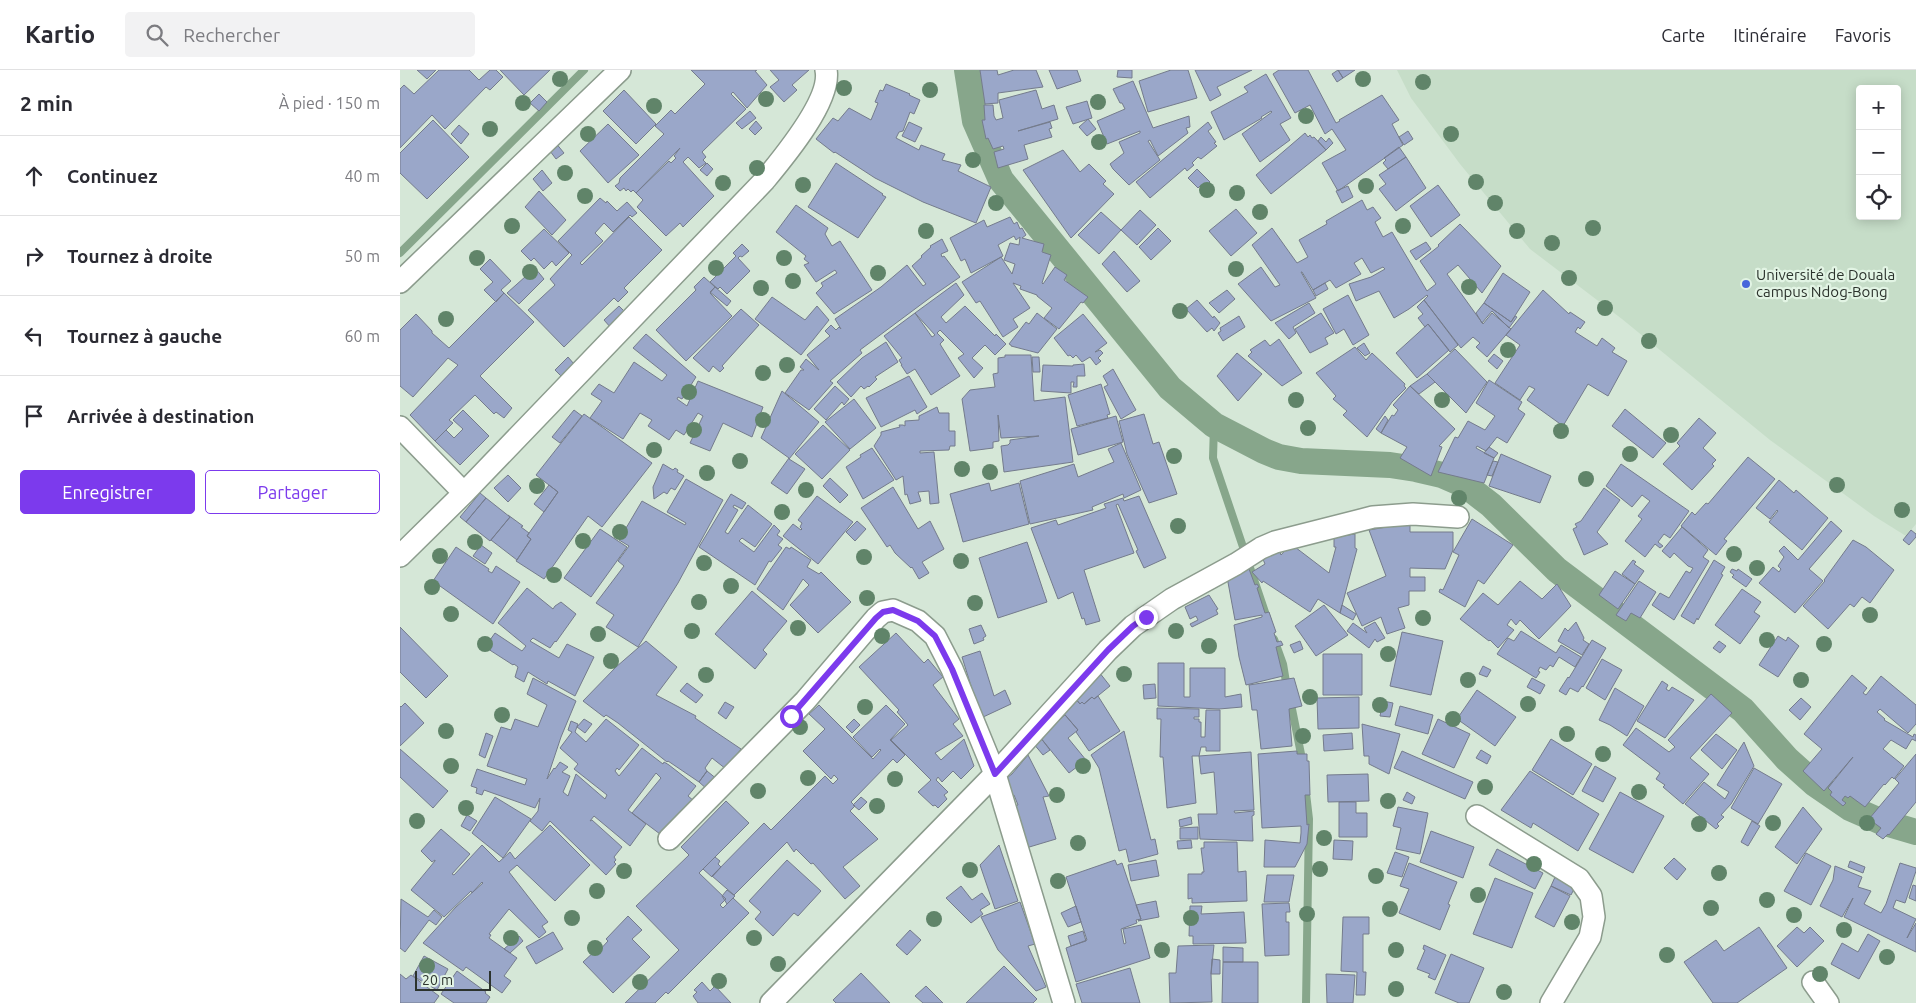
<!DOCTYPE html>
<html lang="fr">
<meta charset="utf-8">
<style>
body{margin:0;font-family:Ubuntu,sans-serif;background:#f2f2f3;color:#2b2b33}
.controls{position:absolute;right:15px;top:15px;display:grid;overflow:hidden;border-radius:5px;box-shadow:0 2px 12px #0003}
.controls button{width:45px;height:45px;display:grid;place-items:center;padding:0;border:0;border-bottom:1px solid #e1e1e2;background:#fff;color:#2b2b33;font:25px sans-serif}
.scale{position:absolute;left:15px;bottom:12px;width:76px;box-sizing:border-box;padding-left:5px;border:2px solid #2c332d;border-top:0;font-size:14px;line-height:18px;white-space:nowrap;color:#2c332d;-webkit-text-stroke:4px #e2f4e4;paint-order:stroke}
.stop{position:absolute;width:15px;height:15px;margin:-11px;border:4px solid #7c3aed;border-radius:50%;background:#fff}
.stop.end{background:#7c3aed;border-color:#fff;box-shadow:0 1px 5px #0008}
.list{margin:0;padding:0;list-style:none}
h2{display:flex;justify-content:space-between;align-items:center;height:65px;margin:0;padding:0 20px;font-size:21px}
h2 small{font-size:16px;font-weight:400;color:#7c7c81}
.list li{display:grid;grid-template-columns:32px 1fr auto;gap:15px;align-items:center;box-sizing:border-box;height:80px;padding:0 20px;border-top:1px solid #e1e1e2}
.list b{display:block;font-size:19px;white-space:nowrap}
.list em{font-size:16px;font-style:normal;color:#7c7c81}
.actions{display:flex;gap:10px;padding:15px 20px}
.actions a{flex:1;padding:11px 0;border:1px solid #7c3aed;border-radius:5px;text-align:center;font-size:18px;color:#7c3aed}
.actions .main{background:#7c3aed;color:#fff}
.icon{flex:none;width:28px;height:28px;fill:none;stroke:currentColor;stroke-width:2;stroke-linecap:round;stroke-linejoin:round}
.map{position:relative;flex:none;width:1516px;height:933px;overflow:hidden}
header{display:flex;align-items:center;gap:30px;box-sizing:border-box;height:70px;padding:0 25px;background:#fff;border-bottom:1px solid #e1e1e2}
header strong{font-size:24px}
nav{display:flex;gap:28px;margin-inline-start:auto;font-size:18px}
.search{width:350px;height:45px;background:#f2f2f3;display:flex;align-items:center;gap:12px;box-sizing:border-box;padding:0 18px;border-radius:5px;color:#7c7c81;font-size:19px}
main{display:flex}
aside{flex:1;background:#fff}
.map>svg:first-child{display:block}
</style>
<header>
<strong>Kartio</strong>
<div class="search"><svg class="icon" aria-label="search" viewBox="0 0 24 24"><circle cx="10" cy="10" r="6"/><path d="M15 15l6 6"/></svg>Rechercher</div>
<nav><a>Carte</a><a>Itinéraire</a><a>Favoris</a></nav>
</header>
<main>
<aside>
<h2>2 min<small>À pied · 150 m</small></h2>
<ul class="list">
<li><svg class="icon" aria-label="ahead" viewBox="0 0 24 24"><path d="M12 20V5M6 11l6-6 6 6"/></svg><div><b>Continuez</b></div><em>40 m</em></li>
<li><svg class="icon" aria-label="right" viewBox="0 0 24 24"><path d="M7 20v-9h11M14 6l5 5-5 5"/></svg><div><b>Tournez à droite</b></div><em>50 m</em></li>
<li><svg class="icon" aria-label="left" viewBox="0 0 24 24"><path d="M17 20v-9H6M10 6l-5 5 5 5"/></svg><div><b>Tournez à gauche</b></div><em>60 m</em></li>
<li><svg class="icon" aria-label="arrive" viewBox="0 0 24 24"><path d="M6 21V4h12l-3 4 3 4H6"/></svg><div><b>Arrivée à destination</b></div></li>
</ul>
<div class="actions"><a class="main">Enregistrer</a><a>Partager</a></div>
</aside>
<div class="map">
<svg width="1516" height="933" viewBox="0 0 1516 933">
<rect width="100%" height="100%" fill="#d5e7d7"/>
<path fill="#c6ddc8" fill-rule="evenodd" d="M997 0H1516V454L1506 466 1474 446 1370 370 1222 249 1130 179 1060 94 1011 28ZM1460 19H1497V146H1460Z"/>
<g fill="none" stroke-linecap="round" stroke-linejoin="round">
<path stroke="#87a68b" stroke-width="8" d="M0 183 184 0
M814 355 813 388 868 551
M874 569 883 594 887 618
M890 629 903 694
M905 715 909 749 906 933"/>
<path stroke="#87a68b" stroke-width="26" d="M567 0 575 51 601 110 770 318 814 355 864 381 879 387 901 391 990 395 1016 399 1042 405 1065 415 1091 435 1157 500 1343 640 1387 689 1415 714 1450 738 1482 752 1516 762"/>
</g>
<path fill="#9aa7c9" stroke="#747b8c" d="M17 0H36L27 9Z
M39 0H69L79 10 90 0H96L103 7 90 20 86 17 45 59 32 45 0 78V19L4 15 14 24Z
M100 0H150L124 25Z
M291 0H357L355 1 367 15 347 38 333 22 331 24 346 39 302 82 306 87 303 90 306 93 299 98 288 87 283 92 314 126 283 157 280 153 266 166 237 137 243 130 236 123 269 91 271 93 276 88 274 86 280 78 236 123 233 120 231 122 228 119 226 121 224 118 220 121 215 116 219 113 220 108 264 64 255 56 271 40 275 44 305 14Z
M370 0H409L392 15 397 20 384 32 370 17 379 10Z
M580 0H597L598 5 614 0H636L643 17 598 23V33L585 34Z
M649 0H677L681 11 657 19Z
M718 0H732V8L717 7Z
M771 0H788L797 28 748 42 739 11Z
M795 0H852L817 17 821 25 810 31Z
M879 0H908L936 53 940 51 939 50 982 25 999 50 992 54 1003 75 938 121 922 93 946 80 932 59 925 64 910 35 895 43 873 4Z
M938 0H955L943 8Z
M938 0 943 8 937 12 932 4Z
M866 4 891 48 880 54 890 70 860 92 842 64 872 42 871 41 861 47 862 48 824 70 811 42 848 22 844 17Z
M733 11 753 58 789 46 790 57 786 58 788 63 758 86 750 70 748 71 760 90 729 115 713 99 710 94 724 83 719 72 740 63V61L707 74 697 51 725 39 722 33H720L713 19Z
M486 14 510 24 509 25 520 30 514 44 510 42 503 61 499 62 496 68 519 80 521 75 545 84 542 90 561 95 558 101 591 117 576 153 523 132 475 108 435 82 434 83 416 69 433 48 438 51 449 38 471 50 478 33 475 32 480 20 483 21Z
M224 20 256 54 236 74 203 41Z
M636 20 642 39 654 35 658 49 618 61 650 52 652 58 649 59 652 67 624 75 628 89 598 98 594 82 604 79 603 76 593 79 588 68 586 69 582 50H585L584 35H593L594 46 596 50 603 48 599 30Z
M139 24 147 32 139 41 130 33Z
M687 31 692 48 673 54 666 37Z
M350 41 356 48 342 59 336 53Z
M688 49 696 59 687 66 679 57Z
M33 50 69 87 27 129 0 103V83Z
M356 51 362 58 355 65 349 59Z
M509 52 522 58 515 72 502 66Z
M808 52 812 58 808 61 816 72 814 73 817 76 801 89 798 87 792 93 794 95 787 101 785 98 750 128 736 112Z
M208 54 239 85 208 113 180 81Z
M59 55 69 64 61 74 51 64Z
M1008 61 1013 69 1004 75 999 67Z
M905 63 908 67 910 65 912 68 914 67 926 80 871 124 856 105Z
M921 67 926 72 929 68 933 73 926 80 918 71Z
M155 72 164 83 156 89 147 77Z
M999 77 1006 87 988 99 983 93 986 90 984 88Z
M663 80 680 102 689 94 706 111 703 114 714 124 671 168 623 100Z
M1006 87 1026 118 996 141 979 119 986 114 979 105Z
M307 93 313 99 307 106 300 100Z
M436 93 483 124 482 125 486 127 458 168 408 137Z
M797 99 810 112 804 118 801 115 798 118 788 108Z
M142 100 152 113 143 121 133 109Z
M1038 115 1060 145 1031 167 1010 136Z
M948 116 953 127 942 133 936 121Z
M139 121 166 150 152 165 125 137Z
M200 128 206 133 207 131 217 141 227 132 237 143 232 147 230 145 213 162 204 153 195 163 203 171 180 193 182 195 229 147 262 180 224 218 228 222 218 232 214 228 164 277 128 240 155 215 150 209 172 185 158 171Z
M962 130 967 140 973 137 981 148 975 152 983 167 992 162 1027 221 1036 214 1020 191 1039 176 1038 175 1060 154 1101 196 1082 223 1058 195 1047 204 1083 254 1092 243 1111 259 1087 287 1076 277 1080 273 1073 267 1061 278 1024 230 1028 226 1027 225 1009 239 994 248 979 221 956 231 949 214 971 207 985 199 983 197 971 203 962 188 954 193 961 204 936 218 930 210 913 220 902 202H901L916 228 871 251 838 214 861 197 875 217 880 215 852 175 872 158 897 193 908 187 899 170 927 154 926 151Z
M396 135 428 158 425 164 432 176 440 171 472 220 434 244 416 223 423 216 421 213 437 203 435 200 416 212 404 195 409 193 404 189 406 186 376 162Z
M836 139 857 163 831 186 809 161Z
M740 140 756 155 737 175 721 160Z
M701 142 721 160 699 184 678 165Z
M610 147 614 154 617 152 620 159 622 158 626 165 622 168 644 174 642 182 651 185 642 213 643 214 655 197 667 205 664 210 688 227 683 233 681 232 659 259 644 248 652 238 637 226V225L620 219 621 216 613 213 630 238 613 249 618 257 603 267 580 231 576 233 562 212 601 187 612 204 615 194 604 190 610 173 619 175 620 167 616 170 614 166 598 175 603 186 571 203 565 189 561 191 550 168 584 150 587 157Z
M758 158 771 171 751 190 739 177Z
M144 159 169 183 156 196 152 191 144 199 134 188 131 191 121 181Z
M542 169 548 181 541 184 542 187 544 186 560 207 531 227 460 280 462 283 430 311 433 313 409 340 385 323 401 300H404L400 297 406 289 419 300 407 285 430 266 425 261 431 255 436 260 439 257 441 259 435 249 481 217 507 195 523 216 526 214 512 196 522 187 521 186 531 177 530 176Z
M1026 172 1031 179 1016 190 1010 181Z
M342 174 349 181 342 187 340 186 338 188 350 201 327 224 320 217 318 219 310 212 336 186 333 183Z
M714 181 740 211 727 222 702 194Z
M90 189 111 211 101 220 104 223 96 232 84 220 93 212 80 199Z
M135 198 144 209 119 234 107 223Z
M1103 203 1130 222 1111 252 1084 233Z
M304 207 315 217 310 223 332 246 286 291 256 260 296 220 294 217Z
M556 213 564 225 541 247 546 253 565 236 595 266 596 264 606 274 595 285 585 275 572 288 583 298 574 308 558 288 564 284 540 260 537 263 544 270 540 274 560 306 531 325 515 299 507 304 501 295H502L499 290 502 288 484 266 515 243 532 267 535 265 515 243Z
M925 213 928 219 916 226 913 220Z
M315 217 331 231 327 236 310 222Z
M827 220 835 229 819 243 809 233Z
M1143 220 1169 244 1170 242 1185 252 1180 259 1178 257 1175 262 1197 276 1202 268 1215 278 1212 282 1227 291 1208 326 1188 314 1163 356 1127 330 1135 319 1129 316 1120 330 1095 313 1120 275 1106 265Z
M104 223 134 252 80 306 112 338 104 348 96 342 94 344 75 325 49 350 53 353 35 371 10 345 58 295 48 288 13 327 0 316V260L16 244 32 261V263L49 278Z
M948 225 969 265 953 275 944 259 936 264 923 239Z
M372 227 405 250 417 236 429 250 401 285 355 249Z
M797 230 813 248 814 246 820 253 814 261 812 258 807 262 786 239Z
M1024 230 1058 275 1050 282 1028 254 1025 257 1018 248 1023 244 1017 237Z
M909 233 915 243 893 257 896 263 889 269 875 253Z
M1084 233 1111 252 1115 246 1117 247 1109 258 1092 241 1082 253 1076 243Z
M219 236 226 243 211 258 204 250Z
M341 239 359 255 322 296 324 298 320 302 313 296 309 302 293 288Z
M637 243 657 259 638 283 611 276V275L609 274 626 252 629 254Z
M921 243 934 263 925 268 928 274 910 283 895 259Z
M683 244 707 273 695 282 700 280 703 283 698 288 701 291 696 295 690 287 682 292 676 285 673 288 670 285 668 286 654 268Z
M839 246 845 257 823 271 818 263 821 261 820 258Z
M1028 254 1049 280 1017 308 996 283Z
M246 264 296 307 282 329 278 327 277 329 287 336 298 311 363 337 352 367 323 353 310 381 290 373 303 346 298 343 284 365 276 360 269 370 248 356 252 350 240 343 223 369 190 348 202 331 191 324 199 314 214 323 234 292 262 311 267 305 233 278Z
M879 269 902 303 882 316 848 286 852 282 850 280 865 270 870 276Z
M486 272 498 292 475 307 477 309 469 317 468 316 464 319 461 316 451 327 437 312 462 288Z
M964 273 970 283 965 286 957 278Z
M955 277 966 290 972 283 1005 314 1004 316 1006 318 992 332 967 367 943 345 947 341 933 329 936 326 916 303Z
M1055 279 1087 312 1066 343 1027 304Z
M837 283 862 304 838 331 817 306Z
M1094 284 1103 291 1097 299 1088 291Z
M605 285H631L634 331 665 327 673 392 604 402 601 376 608 375 610 373V370L639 366 601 368 598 345 599 371 593 372V378L570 381 562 329 570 320 595 317 593 304 598 303V288L605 287Z
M168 287 174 294 161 306 155 300Z
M632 287H639L640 302H633Z
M684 294 685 306H677V317H673L674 312H671V323L641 321 643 295 673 296V295Z
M713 299 736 340 721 349 704 317 708 315 703 306Z
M1027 304 1035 312 1019 324 1010 316Z
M509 306 527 337 517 344 515 340 481 357 466 328Z
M1089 310 1122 332 1118 339 1125 344 1107 373 1097 367 1086 381 1077 376 1076 378 1094 388 1084 413 1038 402 1055 367 1058 368 1068 351 1085 360 1095 346 1076 333Z
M701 314 710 344 707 345 708 348 677 356 668 325Z
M435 316 449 329 444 335 442 332 426 350 414 339Z
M1010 316 1055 359 1039 376 1042 377 1031 406 1000 388 1007 377 981 363 992 345 994 346 998 340 993 335Z
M382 321 419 352 389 389 405 399 387 424 371 413 389 388 361 368Z
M454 329 476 358 450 379 425 352Z
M537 337 539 343H549V361H555V376H550L549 380 520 381V383L534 382 539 433 530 434 529 421 518 422 521 431 510 434 507 424 505 425 503 406 496 410 474 376 481 365V362L500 357 499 355H503L505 356V351L519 350V346Z
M1225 339 1266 373 1253 388 1212 356Z
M63 340 89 366 60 395 35 371 46 360 54 368 63 359 53 350Z
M174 340 182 346 160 373 152 367Z
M184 344 252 393 202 457 188 446 144 509 116 491 131 469 127 466 158 422 136 405Z
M744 344 753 374 759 372 777 424 749 433 727 384 719 351Z
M716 346 723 372 678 385 671 359Z
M985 346 988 350 981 363 976 359Z
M1299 348 1316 363 1303 378 1316 390 1312 394 1314 396 1292 420 1263 394 1280 376 1277 373Z
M423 355 450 380 422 409 395 384Z
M721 373 741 420 724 428 723 424 692 437 693 440 630 454 620 411 674 394 678 407 714 392 708 379Z
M1089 377 1098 383 1094 388 1084 383Z
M472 378 494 410 463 429 446 397 461 387 460 385Z
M1101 384 1151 406 1140 433 1089 416Z
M1348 387 1375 409 1324 469 1327 471 1316 485 1281 456 1292 442 1295 445 1306 433 1308 434Z
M1093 391 1098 392 1092 406 1087 405Z
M263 394 273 400 275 398 278 400 277 402 284 406 275 420 271 418 267 424 264 422 254 429 253 417Z
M1221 394 1289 441 1270 468 1264 464 1258 472 1263 476 1260 478 1255 474 1245 487 1225 471 1242 449 1238 446 1250 431 1242 425 1232 437 1206 416Z
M108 405 121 418 108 432 94 418Z
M430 408 448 425 440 433 423 416Z
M286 409 323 430 278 513 238 577 206 557 214 545 196 533 224 496 218 491 229 476 219 470 242 431 285 455 286 453 267 442Z
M1379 410 1394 423 1396 420 1428 448 1402 480 1369 452 1378 441 1377 440 1370 449 1356 438Z
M589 413 591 421 619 413 629 454 563 472 550 424Z
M149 415 158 422 144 442 134 434Z
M493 417 518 459 530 451 544 479 522 492 529 503 519 509 512 497 511 498 495 483 490 475 487 477 461 438Z
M1204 418 1220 430 1197 462 1208 474 1184 485 1173 459 1177 457 1175 454 1181 451Z
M80 423 86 428 66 452 60 447Z
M331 424 346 433 342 439 334 435 333 437 338 440 325 462 328 464 348 435 372 454 355 477 342 468 339 471 354 482 374 455 380 461 377 465 383 469 378 475 382 478 371 492 369 491 355 515 299 477Z
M417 426 453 452 418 494 383 466 393 454 401 460 402 459 400 457 402 453 398 450Z
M739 426 766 488 744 498 736 481 738 480 718 434 716 435 734 483 684 500 700 551 686 555 684 548 682 549 673 522 658 529 631 458 656 450 658 455 706 438 704 434 723 428 724 431Z
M86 428 110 447 90 471 66 452Z
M108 445 123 456 121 457 129 463 127 466 131 469 117 490 91 470 110 447Z
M1072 449 1113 475 1084 514 1078 510 1065 537 1039 522 1040 519 1043 520 1059 485 1053 482Z
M457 451 466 459 455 471 446 462Z
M1431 451 1442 461 1409 499 1423 511 1395 543 1359 513 1373 497 1379 502 1381 499 1378 496 1384 487 1379 481 1384 476 1398 490Z
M1010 453V462H1053V480L1045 499 1010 498V507H1025V521H1009V535L998 538 1005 558 987 564 981 547 962 556 947 523 986 506 969 460Z
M1282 457 1308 480 1303 487 1309 491 1274 550 1252 535 1260 523 1269 528 1286 501 1290 503 1293 498 1288 496 1274 483 1270 488 1262 481Z
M200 459 227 477 191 527 164 508Z
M1511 460 1516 464V467L1509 475 1503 470Z
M955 464V478L957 479 940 543 918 529 910 542 863 511 862 513 852 502 865 494 860 482 877 474 881 485 891 474 929 503 936 477H934V467Z
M1453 470 1466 477 1494 500 1470 533 1462 527 1454 537 1450 534 1428 559 1403 536 1425 511 1424 510Z
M627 472 647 532 598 548 579 488Z
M81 475 92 483 85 494 73 486Z
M56 477 89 499 88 501 92 503 96 496 120 512 93 554 33 511Z
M386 477 390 479 391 477 411 490 407 497 419 504 421 502 451 532 418 563 390 535 409 515 403 509 383 540 357 519Z
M1233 490 1236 492 1234 494 1244 501 1235 514 1222 504Z
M1314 490 1325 497 1321 504 1323 505 1298 550 1297 548 1294 554 1281 546Z
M849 499 855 515 857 514 859 517 857 518 865 543 869 542 876 562 874 563 877 572 881 571 883 575 876 577 883 606 846 615 839 587 834 555 862 547V545L835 550 827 507Z
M1332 499 1337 501 1338 499 1352 509 1346 517 1332 507 1334 505 1330 502Z
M1215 501 1235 514 1218 539 1199 525Z
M1120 511 1142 529 1157 514 1171 536 1139 569 1120 550 1116 555 1111 549 1107 555 1114 560 1098 578 1090 570 1089 571 1060 549 1083 523 1098 535Z
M1239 511 1256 522 1240 548 1231 543 1226 551 1216 545Z
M127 518 153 539 155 536 161 532 176 544 156 572 155 571 150 578 133 568 130 571 159 588 167 574 194 587 175 626 148 611 147 614 128 602 124 612 115 607 118 597 114 594 113 595 85 577 95 563 122 581 126 576 98 553Z
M1342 519 1361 532 1354 542 1360 546 1340 574 1315 555Z
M352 521 387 551 363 580 367 584 355 599 315 564Z
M809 525 818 539 816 540 818 544 792 557 790 554 798 550 796 546 790 549 785 537Z
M924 535 948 565 916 586 895 556Z
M942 535 956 544 953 550 940 543Z
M975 552 985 568 977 572 975 569 969 578 947 561 953 553 967 563 964 558Z
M1176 552 1184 568 1183 570 1189 574 1182 585 1158 571 1165 558 1168 561Z
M581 555 586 566 583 568 584 570 574 574 569 559Z
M0 557 48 606 26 628 0 602Z
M1121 561 1156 583 1161 575 1181 587 1175 597 1159 587 1153 597 1150 595 1146 600 1140 597 1138 601 1140 602 1136 608 1097 584 1108 568 1114 571Z
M1002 562 1043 571 1031 625 990 616Z
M496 563 524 593 528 589 543 607 533 615 559 649 553 654 563 666 535 683 541 690 564 669 574 696 561 709 553 701 542 712 538 707 536 710 548 722 544 725 547 729 538 738 535 735 533 736 518 722 531 710 491 670 508 655 497 642 499 640 459 597Z
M1378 566 1386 571 1388 567 1399 576 1378 607 1359 595Z
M1192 570 1206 578 1183 617 1182 616 1178 622 1170 618 1166 625 1159 621 1168 607 1169 608Z
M246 571 277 597 256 625 296 646 295 648 341 679 326 699 312 688 305 698 307 701 299 712 268 691 267 692 218 653 206 645 204 647 183 631 216 597Z
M900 571 903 579 894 583 890 575Z
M1319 571 1326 576 1320 583 1313 578Z
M580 581 594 626 605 620 611 634 581 648 562 587Z
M923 584H962V625H923Z
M1202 589 1222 600 1205 630 1186 618Z
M758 593H784V627H790V598H825V627L841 624 842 637 819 639 758 636Z
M1083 596 1091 600 1087 607 1079 604Z
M699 602 710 616 694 629 692 627 684 634 682 632 680 634 675 628Z
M1452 605 1467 618 1463 623 1466 625 1481 606 1516 635V654L1508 663 1480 639 1477 642 1485 649 1484 650 1513 667 1514 664 1516 665V671L1512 669 1506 679 1491 670 1483 679 1504 696 1494 709 1492 707 1485 715 1484 714 1465 737 1450 726 1448 728 1445 726 1442 730 1446 733 1443 736 1430 725 1432 722 1428 718 1453 687 1424 721 1403 701 1422 679 1404 664Z
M133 608 176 631 161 667 147 709 154 698 155 699 160 692 168 697 162 702 170 706 163 722 168 726 176 704 205 729 207 725 174 699 178 694 160 678 172 662 168 660 171 651 178 654 175 662 186 672 206 649 239 675 219 700 217 698 215 701 219 706 242 678 263 694 264 692 269 695 296 716 288 726 294 731 284 742 282 740 260 764 232 743 261 708 256 703 228 740 246 754 230 776 194 746 190 751 192 750 222 777 214 787 216 790 214 792 216 794 206 805 150 751 142 761 130 751 138 741 140 728 135 738 84 720 82 725 76 723 77 718 71 716 77 699 125 715 127 709 87 696 101 657 111 660 115 649 138 657 147 635 127 624Z
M894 608 902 636 889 639 892 676 861 679 857 640H852L849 615Z
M1132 608 1145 615 1140 624 1127 617Z
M1262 611 1268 615 1266 619 1269 621 1272 617 1294 630 1265 668 1237 651Z
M287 613 303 625 296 633 280 621Z
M755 614 756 628 744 629 743 615Z
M1215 618 1244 636 1227 666 1210 655 1199 650Z
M1077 620 1116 647 1095 676 1057 649Z
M1311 624 1332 643 1290 688 1309 704 1283 734 1263 717 1265 715 1256 709 1260 703 1223 675 1236 658 1269 682 1275 677 1268 670Z
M698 626 720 661 689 681 676 662 678 660 661 640 675 628 680 634 682 632 684 634 692 627 694 629Z
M959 627V658L918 659 917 628Z
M1401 628 1411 637 1400 650 1389 640Z
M983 631 993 633 990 647 980 646Z
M325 632 334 637 326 649 318 643Z
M5 633 24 653 0 676V636L1 637Z
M419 635 473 689 481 680 480 679 472 687 453 667 486 635 505 654 490 670 505 685 497 693 493 689 451 732 455 736 450 741 478 769 443 797 460 816 445 829 413 793 411 794 396 779 394 782 387 772 334 825 312 806 364 753 371 760 425 706 433 714 438 709 434 705 431 709 403 681 425 659 409 644Z
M1000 636 1033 645 1028 664 995 655Z
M757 638 799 639V647H794V649H799V652H801V667H805L806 640H820V681H806V677H801L799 686H792L796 733 767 738 763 687H760L761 649H757Z
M665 645 678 660 668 668 686 690 669 703 640 667Z
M184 649 192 654 185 663 177 657Z
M454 649 460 655 452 663 446 657Z
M1038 649 1070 664 1054 698 1022 684Z
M962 654 1000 664 989 704 969 694V686H964Z
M724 661 751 770 755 769 758 784 729 792 726 779 719 781 699 698 691 685Z
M86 663 93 666 85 688 79 685Z
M952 663 953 679 924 681 923 665Z
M1316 664 1337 680 1322 699 1301 680Z
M640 667 650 680 643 685 633 673Z
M1151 669 1192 694 1173 725 1132 700Z
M1344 672 1354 696 1331 734 1321 745 1324 747 1317 754 1319 756 1316 759 1285 734 1304 712 1325 729 1329 722 1317 715Z
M0 679 48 721 33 738 0 707Z
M1081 680 1091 686 1087 694 1076 688Z
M897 681V684H907V691H909L910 725H905L907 755 909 754 907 774 895 797H864L865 770 900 773 901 763V756L862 758 858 684Z
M1002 681 1073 712 1065 729 994 698Z
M851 682 854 740 834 741 835 743 854 741V745L852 746 853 771 800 769 798 744H817L814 702 801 704 799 686Z
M1516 684V732L1489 765 1488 764 1483 769 1476 764 1481 758 1469 749 1499 713 1495 709Z
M628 685 649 726 643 727 656 769 626 778 615 736 618 735 614 725 611 727 604 710 612 704Z
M1195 696 1216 708 1203 732 1182 721Z
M1354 698 1382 714 1358 754 1331 738Z
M307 701 318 710 308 720 299 712Z
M1130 701 1199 744 1178 781 1133 753 1131 758 1101 740Z
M968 704 969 731 928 732 927 705Z
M1007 722 1015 727 1012 734 1003 730Z
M1220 722 1264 746 1233 803 1189 779Z
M95 727 131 749 103 788 72 763Z
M461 727 467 732 459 740 453 735Z
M326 731 349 753 299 803 326 829 320 835 323 838 333 828 349 843 268 924 266 922 255 933H225L279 880 236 836 289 785 281 777Z
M939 732H956V743H967V767H939Z
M998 737 1028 743 1020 784 996 779 1001 758 993 756Z
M1403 737 1422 759 1397 794 1375 777Z
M67 745 77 751 70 761 61 756Z
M791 747 792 754 780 757 779 750Z
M1352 751 1360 756 1348 776 1341 772Z
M150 755 190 795 155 831 117 795 109 802 148 852 142 856 146 862 139 868 109 839 89 864 91 865 89 868 117 888 104 906 111 911 102 923 66 897 63 901 23 873 56 837 83 813 82 812 72 823 71 821 44 847 11 820 35 791V790L32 792 21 781 41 759 70 784 52 804 54 805 82 775 99 792 110 782 115 789Z
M798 757V769H780V758Z
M1031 761 1074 777 1063 808 1020 792Z
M791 770 792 778 778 779 777 771Z
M934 770 953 771 952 790 933 789Z
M804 772H837L838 802 846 801 847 831 792 833V828L788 829V804H802V802H804L801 778H804Z
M599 775 618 831 595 839 580 795Z
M1097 779 1143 803 1135 819 1089 795Z
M995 782 1009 787 1002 807 987 803Z
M1406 783 1431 796 1411 835 1384 821Z
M315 787 320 791 318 794 321 797 312 807 303 799Z
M1274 788 1286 799 1277 810 1264 798Z
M387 790 421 821 398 846 394 843 373 866 355 849 361 842 349 831Z
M715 790 717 795 722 793 741 849 736 850 737 853 721 859 724 874 726 873 723 859 741 855 750 888 676 912 666 878 687 870 666 807Z
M756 790 759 806 731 811 728 795Z
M1450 791 1465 797 1463 803 1448 797Z
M1009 793 1057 812 1048 834 1050 835 1040 860 999 843 1009 819 1000 816Z
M1500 793 1516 798V801L1505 833 1496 830 1493 838 1516 849 1507 868 1516 853V882L1444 847 1453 828 1442 847 1420 836 1433 810 1435 796 1462 807 1458 817 1471 821 1464 834 1481 843 1486 834Z
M867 805H894L889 832H864Z
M1155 807 1177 813 1171 825 1151 816Z
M1095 808 1133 823 1112 878 1073 864Z
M1513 815 1516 816V831L1509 828Z
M561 816 572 830 582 823 590 834 580 840 583 844 571 853 546 828Z
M1151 816 1170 826 1154 857 1135 847Z
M327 820 335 826 327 834 322 826Z
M1 829 28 847 34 840 42 847 36 855 29 850 5 882 0 878Z
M756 831 759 847 738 851 741 849 736 835Z
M620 832 635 874 628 876 646 917 636 921 598 880 581 847Z
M889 833 890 842H886V852H889V885L865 886 862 834Z
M676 836 681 852 668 857 661 843Z
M790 836H802L801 844 844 842 846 873 793 874V866H789Z
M228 846 242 860 232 869 250 887 213 923 183 892 195 881 197 883 208 871 206 869Z
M943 847H969V864H963V902H966L965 925H956L957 902 941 901Z
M1359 857 1387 898 1337 933H1313L1284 892 1316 870 1324 881Z
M1397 857 1404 863 1410 857 1424 871 1397 897 1377 876Z
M510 860 521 870 507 885 496 875Z
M683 861 686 871 671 876 668 866Z
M153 862 163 879 136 894 126 877Z
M1468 864 1480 871 1459 909 1431 894 1442 873 1458 882Z
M119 866 123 871 110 883 104 879Z
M814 875 811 904 812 932 770 933 769 903H776L778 876Z
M1024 875 1046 885 1035 910 1028 907 1030 904 1017 899 1025 880 1023 879Z
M823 877 843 878V892H823Z
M1051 884 1084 898 1069 933H1059L1035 923Z
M24 886 48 899 37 920 13 906Z
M812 889 820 890V904H811Z
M823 892H858V933H822Z
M604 896 637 929 633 933H566Z
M730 898 740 933H682L676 914Z
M57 901 86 922 85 923 90 927 86 933H54L41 924Z
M461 903 490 933H436L433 930Z
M0 904 6 909 11 905 39 926 34 933H0Z
M926 904 955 905 953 933H927Z
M302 912 310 921 315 916 331 933H298L293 926 297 922 294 920Z
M526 916 543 933H523L515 926Z"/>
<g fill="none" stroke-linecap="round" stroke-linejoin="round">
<g stroke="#8c9c8d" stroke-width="24">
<path id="minor" d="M0 212 220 0
M0 357 64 423
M0 486 64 423 364 111C383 88 432 30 426 0
M1077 746 1179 809 1191 826 1194 847 1190 867 1151 933
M269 769 405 631 476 548 483 542 493 540 518 551 535 566 552 599 595 704 664 933
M1413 912 1428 933
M371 933 595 704 708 580 733 556 772 529 836 494 861 478 875 472 973 447 1013 444 1058 447"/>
</g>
<use href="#minor" stroke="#fff" stroke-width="21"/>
</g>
<g fill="#608469">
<circle cx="160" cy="9" r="8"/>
<circle cx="963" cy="9" r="8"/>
<circle cx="1023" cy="12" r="8"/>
<circle cx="444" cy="18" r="8"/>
<circle cx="530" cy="20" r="8"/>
<circle cx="366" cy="29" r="8"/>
<circle cx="698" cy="32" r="8"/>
<circle cx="123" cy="33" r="8"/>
<circle cx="254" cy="36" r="8"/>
<circle cx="906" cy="46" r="8"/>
<circle cx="90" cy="59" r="8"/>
<circle cx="188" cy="64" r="8"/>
<circle cx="1051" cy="64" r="8"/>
<circle cx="699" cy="72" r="8"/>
<circle cx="573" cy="90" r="8"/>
<circle cx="357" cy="98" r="8"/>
<circle cx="165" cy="103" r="8"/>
<circle cx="1076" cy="112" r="8"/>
<circle cx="323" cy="113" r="8"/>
<circle cx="403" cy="115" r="8"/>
<circle cx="966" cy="116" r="8"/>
<circle cx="807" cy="120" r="8"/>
<circle cx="837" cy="123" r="8"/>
<circle cx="185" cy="126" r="8"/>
<circle cx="596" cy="133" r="8"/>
<circle cx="1095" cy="133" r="8"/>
<circle cx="860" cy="142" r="8"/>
<circle cx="112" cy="156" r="8"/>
<circle cx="1003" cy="156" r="8"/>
<circle cx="1193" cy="158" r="8"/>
<circle cx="526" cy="161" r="8"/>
<circle cx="1117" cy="161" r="8"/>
<circle cx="1152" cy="173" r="8"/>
<circle cx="77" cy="188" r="8"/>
<circle cx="384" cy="188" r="8"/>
<circle cx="316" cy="198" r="8"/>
<circle cx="836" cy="199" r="8"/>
<circle cx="130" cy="202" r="8"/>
<circle cx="478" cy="203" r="8"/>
<circle cx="1169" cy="208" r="8"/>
<circle cx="393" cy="211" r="8"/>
<circle cx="1069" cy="217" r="8"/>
<circle cx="361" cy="218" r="8"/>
<circle cx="1205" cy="238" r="8"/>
<circle cx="780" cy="241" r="8"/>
<circle cx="46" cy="249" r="8"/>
<circle cx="1249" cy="271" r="8"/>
<circle cx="1108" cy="280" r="8"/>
<circle cx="387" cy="295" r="8"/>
<circle cx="363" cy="303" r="8"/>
<circle cx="289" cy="322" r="8"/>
<circle cx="896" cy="330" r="8"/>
<circle cx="1042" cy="330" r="8"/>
<circle cx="363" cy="350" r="8"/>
<circle cx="908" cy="358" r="8"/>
<circle cx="294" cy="360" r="8"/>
<circle cx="1161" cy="361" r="8"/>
<circle cx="1271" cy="365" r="8"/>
<circle cx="254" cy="380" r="8"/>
<circle cx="1230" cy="384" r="8"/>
<circle cx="774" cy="386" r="8"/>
<circle cx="340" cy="391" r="8"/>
<circle cx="562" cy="399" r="8"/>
<circle cx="590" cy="402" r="8"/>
<circle cx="307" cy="403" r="8"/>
<circle cx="1186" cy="409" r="8"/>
<circle cx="1437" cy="415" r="8"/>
<circle cx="137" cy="416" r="8"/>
<circle cx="406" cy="420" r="8"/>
<circle cx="1059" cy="428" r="8"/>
<circle cx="1502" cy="440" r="8"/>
<circle cx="382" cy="442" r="8"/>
<circle cx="778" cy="456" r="8"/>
<circle cx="220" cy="462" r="8"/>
<circle cx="183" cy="471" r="8"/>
<circle cx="75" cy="472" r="8"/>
<circle cx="1334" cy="484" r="8"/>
<circle cx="40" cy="486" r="8"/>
<circle cx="464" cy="487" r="8"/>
<circle cx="561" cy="491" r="8"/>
<circle cx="304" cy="493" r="8"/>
<circle cx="1357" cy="498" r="8"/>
<circle cx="154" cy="505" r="8"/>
<circle cx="331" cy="516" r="8"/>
<circle cx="32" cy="517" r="8"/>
<circle cx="467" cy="528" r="8"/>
<circle cx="299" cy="532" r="8"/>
<circle cx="575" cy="533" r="8"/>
<circle cx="51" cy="544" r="8"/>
<circle cx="1470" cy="545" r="8"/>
<circle cx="1023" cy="548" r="8"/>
<circle cx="398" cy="558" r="8"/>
<circle cx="292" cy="561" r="8"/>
<circle cx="776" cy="561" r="8"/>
<circle cx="198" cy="564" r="8"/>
<circle cx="482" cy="566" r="8"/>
<circle cx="1367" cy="570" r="8"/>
<circle cx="85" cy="574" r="8"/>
<circle cx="1424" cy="574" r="8"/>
<circle cx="809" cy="576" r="8"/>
<circle cx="988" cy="584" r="8"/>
<circle cx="211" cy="591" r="8"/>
<circle cx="724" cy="604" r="8"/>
<circle cx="306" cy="605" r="8"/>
<circle cx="1068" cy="610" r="8"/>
<circle cx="1401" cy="610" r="8"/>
<circle cx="910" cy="627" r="8"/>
<circle cx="1128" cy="634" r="8"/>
<circle cx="980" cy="635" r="8"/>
<circle cx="465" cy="637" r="8"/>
<circle cx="102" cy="645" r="8"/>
<circle cx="1053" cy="649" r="8"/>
<circle cx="400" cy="657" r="8"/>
<circle cx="46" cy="661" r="8"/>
<circle cx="1167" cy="664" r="8"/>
<circle cx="903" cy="666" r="8"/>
<circle cx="1203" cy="684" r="8"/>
<circle cx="51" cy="696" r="8"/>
<circle cx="683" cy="696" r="8"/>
<circle cx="408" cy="708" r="8"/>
<circle cx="495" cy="709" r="8"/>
<circle cx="1085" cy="717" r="8"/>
<circle cx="358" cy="721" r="8"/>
<circle cx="1239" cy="722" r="8"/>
<circle cx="657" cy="725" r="8"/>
<circle cx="988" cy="731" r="8"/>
<circle cx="477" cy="736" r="8"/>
<circle cx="66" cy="738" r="8"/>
<circle cx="17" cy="751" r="8"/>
<circle cx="1373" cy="753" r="8"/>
<circle cx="1467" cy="753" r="8"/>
<circle cx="1299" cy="754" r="8"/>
<circle cx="924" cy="768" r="8"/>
<circle cx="678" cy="773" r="8"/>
<circle cx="1134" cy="794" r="8"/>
<circle cx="920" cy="799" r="8"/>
<circle cx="570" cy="800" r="8"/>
<circle cx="224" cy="801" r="8"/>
<circle cx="1319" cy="803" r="8"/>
<circle cx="976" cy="806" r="8"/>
<circle cx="658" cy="811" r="8"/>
<circle cx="197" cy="821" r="8"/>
<circle cx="1078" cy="825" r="8"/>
<circle cx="1367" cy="830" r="8"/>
<circle cx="1311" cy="838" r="8"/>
<circle cx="990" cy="839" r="8"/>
<circle cx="907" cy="844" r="8"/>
<circle cx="1394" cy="845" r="8"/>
<circle cx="172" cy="848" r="8"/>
<circle cx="791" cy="848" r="8"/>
<circle cx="534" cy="849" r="8"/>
<circle cx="1172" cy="852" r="8"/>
<circle cx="1444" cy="860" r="8"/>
<circle cx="111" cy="868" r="8"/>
<circle cx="354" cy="868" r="8"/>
<circle cx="195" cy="878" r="8"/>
<circle cx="762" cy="880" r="8"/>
<circle cx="996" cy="880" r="8"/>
<circle cx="1267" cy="885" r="8"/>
<circle cx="1487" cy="887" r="8"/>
<circle cx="378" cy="894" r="8"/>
<circle cx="27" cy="896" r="8"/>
<circle cx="1420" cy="904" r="8"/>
<circle cx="319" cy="911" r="8"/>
<circle cx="240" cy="912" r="8"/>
<circle cx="996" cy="919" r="8"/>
<circle cx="1104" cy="922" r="8"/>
</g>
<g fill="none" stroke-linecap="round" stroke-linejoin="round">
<path stroke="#7c3aed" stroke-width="6" d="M391 646 476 548 483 542 493 540 518 551 535 566 552 599 595 704 708 580 733 556 746 547"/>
</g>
<circle fill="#4867db" stroke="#e2f4e4" stroke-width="2" cx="1346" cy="214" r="5"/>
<g text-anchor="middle" stroke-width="4.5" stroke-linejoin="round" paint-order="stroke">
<g font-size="15" fill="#2c332d" stroke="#e2f4e4" text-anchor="start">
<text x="1356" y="210">Université de Douala<tspan x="1356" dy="17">campus Ndog-Bong</tspan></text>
</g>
</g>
</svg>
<div class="controls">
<button>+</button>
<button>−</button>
<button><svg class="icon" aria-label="locate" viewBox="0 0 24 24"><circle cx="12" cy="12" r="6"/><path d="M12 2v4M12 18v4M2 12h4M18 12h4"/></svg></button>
</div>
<div class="scale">20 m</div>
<div class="stop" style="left:391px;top:646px"></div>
<div class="stop end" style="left:746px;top:547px"></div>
</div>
</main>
